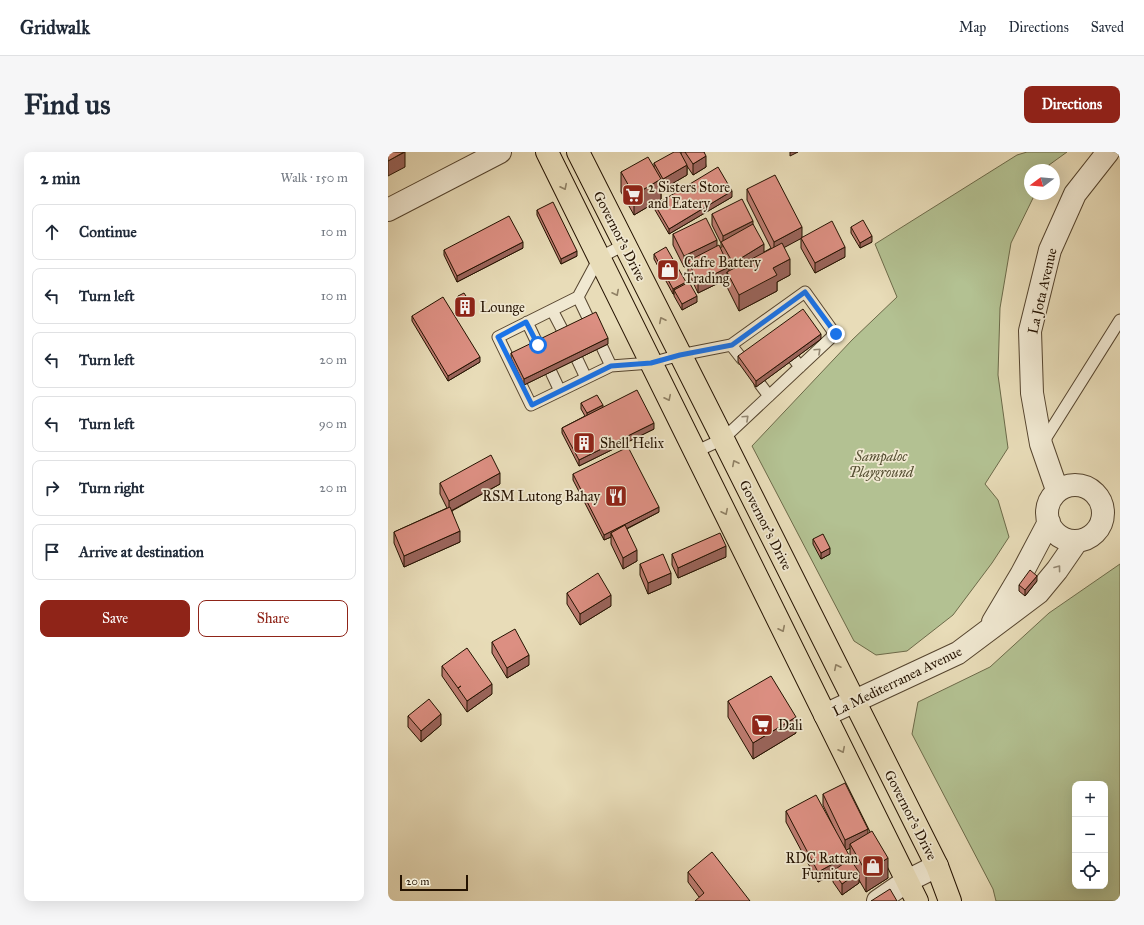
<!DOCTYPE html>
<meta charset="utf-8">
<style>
body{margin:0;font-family:"IM FELL Great Primer",serif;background:#f6f6f7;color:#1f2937}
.controls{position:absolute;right:12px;bottom:12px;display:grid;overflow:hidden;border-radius:8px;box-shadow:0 4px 16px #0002}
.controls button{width:36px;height:36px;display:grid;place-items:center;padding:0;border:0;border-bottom:1px solid #e0e1e3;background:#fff;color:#1f2937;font:20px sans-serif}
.compass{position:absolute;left:636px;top:12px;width:36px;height:36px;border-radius:50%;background:#fff;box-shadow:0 4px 16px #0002;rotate:254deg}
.scale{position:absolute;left:12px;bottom:10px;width:68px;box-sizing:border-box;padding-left:4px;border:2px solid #241200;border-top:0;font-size:11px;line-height:14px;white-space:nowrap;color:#241200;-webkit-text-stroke:3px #f0e8d1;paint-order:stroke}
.stop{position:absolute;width:12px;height:12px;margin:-9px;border:3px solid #1a73e8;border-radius:50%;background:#fff}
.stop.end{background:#1a73e8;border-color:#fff;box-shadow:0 1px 4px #0008}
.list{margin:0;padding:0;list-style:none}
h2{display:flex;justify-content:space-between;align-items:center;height:52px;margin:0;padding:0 16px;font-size:17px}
h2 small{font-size:13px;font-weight:400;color:#747a83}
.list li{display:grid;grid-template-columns:26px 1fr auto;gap:12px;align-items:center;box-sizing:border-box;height:56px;margin:0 8px 8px;padding:0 8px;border:1px solid #e0e1e3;border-radius:8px}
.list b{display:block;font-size:15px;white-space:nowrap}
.list em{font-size:13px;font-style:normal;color:#747a83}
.actions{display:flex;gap:8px;padding:12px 16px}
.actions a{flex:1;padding:9px 0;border:1px solid #8f2418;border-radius:8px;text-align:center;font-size:14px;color:#8f2418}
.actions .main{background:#8f2418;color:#fff}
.icon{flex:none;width:22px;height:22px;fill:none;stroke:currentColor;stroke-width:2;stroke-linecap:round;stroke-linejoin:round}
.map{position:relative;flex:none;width:732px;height:749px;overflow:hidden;border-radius:8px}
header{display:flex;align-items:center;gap:24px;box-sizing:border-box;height:56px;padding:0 20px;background:#fff;border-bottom:1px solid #e0e1e3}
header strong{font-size:19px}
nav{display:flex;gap:22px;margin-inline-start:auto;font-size:14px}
.intro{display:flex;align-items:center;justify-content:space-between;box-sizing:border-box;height:96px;padding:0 24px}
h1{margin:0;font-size:28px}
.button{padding:10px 18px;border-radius:8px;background:#8f2418;color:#fff;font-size:14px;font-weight:700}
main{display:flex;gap:24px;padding:0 24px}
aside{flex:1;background:#fff;border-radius:8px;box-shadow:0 4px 16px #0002}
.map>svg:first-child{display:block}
</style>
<header>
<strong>Gridwalk</strong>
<nav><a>Map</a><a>Directions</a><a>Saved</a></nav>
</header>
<div class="intro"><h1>Find us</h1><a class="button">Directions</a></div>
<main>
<aside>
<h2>2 min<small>Walk · 150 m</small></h2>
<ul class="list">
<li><svg class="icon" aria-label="ahead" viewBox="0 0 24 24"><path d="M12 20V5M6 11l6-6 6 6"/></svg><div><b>Continue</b></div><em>10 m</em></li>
<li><svg class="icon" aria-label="left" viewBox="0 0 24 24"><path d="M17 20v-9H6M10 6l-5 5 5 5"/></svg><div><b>Turn left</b></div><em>10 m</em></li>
<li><svg class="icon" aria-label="left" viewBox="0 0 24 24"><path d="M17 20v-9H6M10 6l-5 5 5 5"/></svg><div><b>Turn left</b></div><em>20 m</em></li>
<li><svg class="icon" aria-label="left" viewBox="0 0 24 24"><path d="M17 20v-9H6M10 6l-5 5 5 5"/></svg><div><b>Turn left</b></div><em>90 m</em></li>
<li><svg class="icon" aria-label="right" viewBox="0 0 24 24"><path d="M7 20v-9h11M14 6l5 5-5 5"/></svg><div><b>Turn right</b></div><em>20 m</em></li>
<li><svg class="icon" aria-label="arrive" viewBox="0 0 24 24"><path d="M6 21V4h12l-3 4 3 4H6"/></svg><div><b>Arrive at destination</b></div></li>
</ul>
<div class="actions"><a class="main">Save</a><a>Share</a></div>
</aside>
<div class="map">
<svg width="732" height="749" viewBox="0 0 732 749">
<rect width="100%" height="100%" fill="#e8dcb8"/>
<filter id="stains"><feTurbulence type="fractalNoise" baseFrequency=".005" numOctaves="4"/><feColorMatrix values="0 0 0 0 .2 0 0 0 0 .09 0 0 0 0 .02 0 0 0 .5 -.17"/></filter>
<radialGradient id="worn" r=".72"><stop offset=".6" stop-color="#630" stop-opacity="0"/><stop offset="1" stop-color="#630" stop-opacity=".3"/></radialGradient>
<path fill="#b3c192" stroke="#6c6a49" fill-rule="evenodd" d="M639 0H679L661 13 659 18H642V42H647L623 91 612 156 610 223 620 296 597 332 610 348 621 385 604 411 565 463 519 499 488 503 466 489 364 294 464 188 509 145 487 92 629 3Z
M732 412V749H608L605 737 524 582 530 550 602 515 661 461ZM687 632H717V734H687Z"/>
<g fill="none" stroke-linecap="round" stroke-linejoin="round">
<g stroke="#55442e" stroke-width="13">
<path id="lane" d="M236 93 211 106 190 145 110 185 143 253 223 214 263 211 292 203 343 193 417 140 447 182 335 287 307 300
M190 145 201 168
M164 158 176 181
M139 170 150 193
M343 193 354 207
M214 195 223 214
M189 207 198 226
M406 207 412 215
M163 220 172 239
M372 232 381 244
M654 292 732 168"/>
</g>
<g stroke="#55442e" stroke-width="24">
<path id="street" d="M0 58 112 0
M659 361a28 28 0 1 1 56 0a28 28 0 1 1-56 0Z
M669 338 653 292 644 241 642 179 662 98 687 42 720 0
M605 470 633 423 661 370
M437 563 570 501 650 441 669 418 689 389
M490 749 519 729 549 714"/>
</g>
<g stroke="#241200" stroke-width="24">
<path id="highway" d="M159 0 529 749
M190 0 335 287 549 714 562 749"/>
</g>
<use href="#lane" stroke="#f0e8d1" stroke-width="11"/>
<use href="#street" stroke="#f0e8d1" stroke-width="22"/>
<use href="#highway" stroke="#e8dcb8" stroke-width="22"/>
</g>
<path fill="#bd7b70" stroke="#241200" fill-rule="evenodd" d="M293 0H316L318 15 305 23 299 14V23L275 37 273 34V47L246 63 233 40V20L266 16V11L293 3Z
M359 37 414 85 457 105 427 121 413 96V86L396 95 402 123 389 130V139L351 159 339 135V127L310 141 300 120V113L296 115 285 93V82L333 96V91L324 73V62L365 73 376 100 383 96 359 48Z
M344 45 281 82 267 58V53Z
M149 58 189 104 173 112 149 63Z
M463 75 484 90 472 96 463 81Z
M135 96 69 130 56 103V98Z
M266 102 298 132 309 150 294 158 286 144V142H285L266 107Z
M70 144 85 161 79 165 70 150Z
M24 164 92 210 60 229 24 169Z
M433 187 368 235 350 210V204Z
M220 192 136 233 123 206V201Z
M193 251 215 256 266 277 191 314 174 281V276L197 264 193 257Z
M185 322 271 360 239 377 249 409 235 417 223 392V385L216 388 185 328Z
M52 331 112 332 64 359 72 390 16 415 6 391V380L59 356 52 342Z
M425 387 442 402 433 407 425 392Z
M284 402 338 405 290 426 284 413Z
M252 412 283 432 260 442 252 423Z
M649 429 637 444 631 439V433Z
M179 441 223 454 192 473 179 452Z
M104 490 141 513 119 526 104 501Z
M54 514 104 542 79 560 54 524Z
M340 549 408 581 365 607 340 565Z
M20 564 53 573 33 590 20 575Z
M435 642 480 682 500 726 478 740 471 728V731L454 743 445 730V722L430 730 398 670V659L447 678 435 653ZM462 696V707L461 708 458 698Z
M300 720 362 749 311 745 300 730Z"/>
<path fill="#9a645b" stroke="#241200" d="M17 0V15L0 24V9Z
M402 0H410L402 4Z
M318 4V15L305 23V12Z
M299 13V23L275 37V27Z
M273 27V47L246 63V43Z
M344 39V45L281 82V77Z
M365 69V79L335 95V84Z
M414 75V86L386 101V90Z
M484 84V90L472 96V91Z
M329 88V98L300 109V113L296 115V104Z
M135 90V96L69 130V124Z
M376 92V103L345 122V111Z
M457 95V105L427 121V111Z
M189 99V104L173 112V107Z
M402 107V123L389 130V139L351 159V143L385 116Z
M341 115V125L339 120V127L310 141V130Z
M298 130V135L286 138V142H285V137Z
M309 144V150L294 158V152Z
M85 155V161L79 165V159Z
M433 182V187L368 235V229Z
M220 186V192L136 233V227Z
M92 205V210L60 229V224Z
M215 253V259L199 267V261Z
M266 271V277L191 314V308Z
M112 321V332L61 360V349Z
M271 355V360L224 384 223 381V385L216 388V383Z
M72 379V390L16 415V404Z
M338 394V405L290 426V416Z
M442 396V402L433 407V401Z
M249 398V409L235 417V406Z
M283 421V432L260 442V431Z
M649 424V429L637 444V438Z
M223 443V454L192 473V462Z
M141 503V513L119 526V516Z
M104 532V542L79 560V549Z
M53 562V573L33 590V579Z
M408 565V581L365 607V591Z
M480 677V688L462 692V696L457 699V688Z
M461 703V714L445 719V722L430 730V720Z
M500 706V726L478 740V720Z
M471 720V731L454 743V732Z"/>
<path fill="#dc8f82" stroke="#241200" d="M0 0H16L0 9Z
M286 0H292L299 13 275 27 266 11Z
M297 0H316L318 4 305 12Z
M260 5 273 27 246 43 233 20Z
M330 15 344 39 281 77 267 53Z
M387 23 414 75 386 90 359 37Z
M354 47 365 69 335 84 324 62Z
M165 50 189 99 173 107 149 58Z
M121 64 135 90 69 124 56 98Z
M318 66 329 88 296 104 285 82Z
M475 68 484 84 472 91 463 75Z
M444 69 457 95 427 111 413 86Z
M365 72 376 92 345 111 333 90Z
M394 91 402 107 385 116 389 123 351 143 339 120Z
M331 93 341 115 310 130 300 109Z
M278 95 298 130 285 137 266 102Z
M301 130 309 144 294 152 286 138Z
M76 141 85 155 79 159 70 144Z
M55 145 92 205 60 224 24 164Z
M415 157 433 182 368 229 350 204Z
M208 160 220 186 136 227 123 201Z
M249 238 266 271 191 308 174 276Z
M209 243 215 253 199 261 193 251Z
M240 295 271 355 216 383 185 322Z
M103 303 112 321 61 349 52 331Z
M62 355 72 379 16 404 6 380Z
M237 373 249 398 235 406 223 381Z
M332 381 338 394 290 416 284 402Z
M435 382 442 396 433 401 425 387Z
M275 402 283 421 260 431 252 412Z
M642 418 649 424 637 438 631 433Z
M210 421 223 443 192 462 179 441Z
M127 477 141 503 119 516 104 490Z
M79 496 104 532 79 549 70 536 73 534 70 536 54 514Z
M383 524 408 565 365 591 340 549Z
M41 547 53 562 33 579 20 564Z
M457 631 480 677 457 688 435 642Z
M428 643 461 703 430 720 398 659Z
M484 679 500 706 478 720 462 692Z
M324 700 362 749H307L316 741 300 720Z
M462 707 471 720 454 732 445 719Z
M502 737 509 749H483Z"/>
<defs><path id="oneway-chevron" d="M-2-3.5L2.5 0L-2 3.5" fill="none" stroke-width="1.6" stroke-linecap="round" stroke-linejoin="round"/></defs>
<g stroke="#908165">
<use href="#oneway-chevron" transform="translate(176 35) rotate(64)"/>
<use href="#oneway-chevron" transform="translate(228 141) rotate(63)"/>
<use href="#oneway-chevron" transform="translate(274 168) rotate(-117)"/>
<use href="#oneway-chevron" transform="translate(280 246) rotate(64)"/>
<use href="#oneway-chevron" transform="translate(347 311) rotate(-117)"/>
<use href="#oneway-chevron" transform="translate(337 360) rotate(64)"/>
<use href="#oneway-chevron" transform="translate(394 477) rotate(64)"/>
<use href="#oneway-chevron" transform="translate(449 515) rotate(-116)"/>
<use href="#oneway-chevron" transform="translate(454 598) rotate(64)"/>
</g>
<g stroke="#948873">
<use href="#oneway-chevron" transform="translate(430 199) rotate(-43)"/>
<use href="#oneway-chevron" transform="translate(358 266) rotate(-43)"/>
<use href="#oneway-chevron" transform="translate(670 416) rotate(-53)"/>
</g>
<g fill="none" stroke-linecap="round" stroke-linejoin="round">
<path stroke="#1a73e8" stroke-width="5" d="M150 193 138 170 110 185 144 253 223 214 263 211 292 203 344 193 417 140 448 182"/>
</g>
<defs>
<g id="supermarket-square" transform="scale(1.15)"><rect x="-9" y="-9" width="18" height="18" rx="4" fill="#8f2418" stroke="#f0e8d1"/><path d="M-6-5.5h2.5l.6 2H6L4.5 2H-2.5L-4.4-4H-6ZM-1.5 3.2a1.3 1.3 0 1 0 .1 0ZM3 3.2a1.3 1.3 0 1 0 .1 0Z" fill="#fff"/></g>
<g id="shop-square" transform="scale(1.15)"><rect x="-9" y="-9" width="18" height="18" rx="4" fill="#8f2418" stroke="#f0e8d1"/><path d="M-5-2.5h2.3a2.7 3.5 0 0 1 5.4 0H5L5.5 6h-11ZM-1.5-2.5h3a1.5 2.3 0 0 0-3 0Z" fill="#fff"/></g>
<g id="building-square" transform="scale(1.15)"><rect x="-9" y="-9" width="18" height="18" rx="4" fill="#8f2418" stroke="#f0e8d1"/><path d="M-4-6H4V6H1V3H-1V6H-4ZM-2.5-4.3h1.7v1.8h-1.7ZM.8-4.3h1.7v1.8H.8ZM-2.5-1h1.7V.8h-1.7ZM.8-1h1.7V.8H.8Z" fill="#fff"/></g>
<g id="restaurant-square" transform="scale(1.15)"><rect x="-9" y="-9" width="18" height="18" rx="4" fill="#8f2418" stroke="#f0e8d1"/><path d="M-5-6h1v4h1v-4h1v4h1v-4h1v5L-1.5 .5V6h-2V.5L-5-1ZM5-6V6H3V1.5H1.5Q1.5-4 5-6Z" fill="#fff"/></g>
</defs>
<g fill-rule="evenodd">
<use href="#supermarket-square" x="245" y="43"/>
<use href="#shop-square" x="280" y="118"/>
<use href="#building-square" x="77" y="155"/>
<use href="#building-square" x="196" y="291"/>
<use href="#restaurant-square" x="228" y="344"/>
<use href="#supermarket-square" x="374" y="573"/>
<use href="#shop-square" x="485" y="714"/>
</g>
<g text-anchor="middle" stroke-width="3.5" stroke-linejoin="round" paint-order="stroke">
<g font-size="14" fill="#241200" stroke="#f0e8d1" text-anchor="start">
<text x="260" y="40">2 Sisters Store<tspan x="260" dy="16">and Eatery</tspan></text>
<text x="296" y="115">Cafre Battery<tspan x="296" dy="16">Trading</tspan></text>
<text x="92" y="160">Lounge</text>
<text x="212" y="296">Shell Helix</text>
<text x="212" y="349" text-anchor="end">RSM Lutong Bahay</text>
<text x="390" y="578">Dali</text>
<text x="470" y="711" text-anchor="end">RDC Rattan<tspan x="470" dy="16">Furniture</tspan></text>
</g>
<g font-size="14" fill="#241200" stroke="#f0e8d1">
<text transform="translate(232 84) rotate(63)" y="5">Governor's Drive</text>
<text transform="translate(654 139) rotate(-77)" y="5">La Jota Avenue</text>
<text transform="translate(378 373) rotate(63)" y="5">Governor's Drive</text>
<text transform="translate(509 529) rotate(-26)" y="5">La Mediterranea Avenue</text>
<text transform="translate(523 663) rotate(63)" y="5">Governor's Drive</text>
</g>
<g font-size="14" font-style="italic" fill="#564f33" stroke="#f0e8d1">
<text x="493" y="309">Sampaloc<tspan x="493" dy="16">Playground</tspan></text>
</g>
</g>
<rect width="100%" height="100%" filter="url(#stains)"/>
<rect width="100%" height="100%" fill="url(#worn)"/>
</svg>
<div class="controls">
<button>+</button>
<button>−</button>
<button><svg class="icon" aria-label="locate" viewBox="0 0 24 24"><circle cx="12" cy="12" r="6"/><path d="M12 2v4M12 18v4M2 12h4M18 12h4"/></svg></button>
</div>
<svg class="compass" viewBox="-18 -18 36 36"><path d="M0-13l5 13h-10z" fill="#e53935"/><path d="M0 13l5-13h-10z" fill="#747a83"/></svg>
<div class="scale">20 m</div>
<div class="stop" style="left:150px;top:193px"></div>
<div class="stop end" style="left:448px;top:182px"></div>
</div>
</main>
